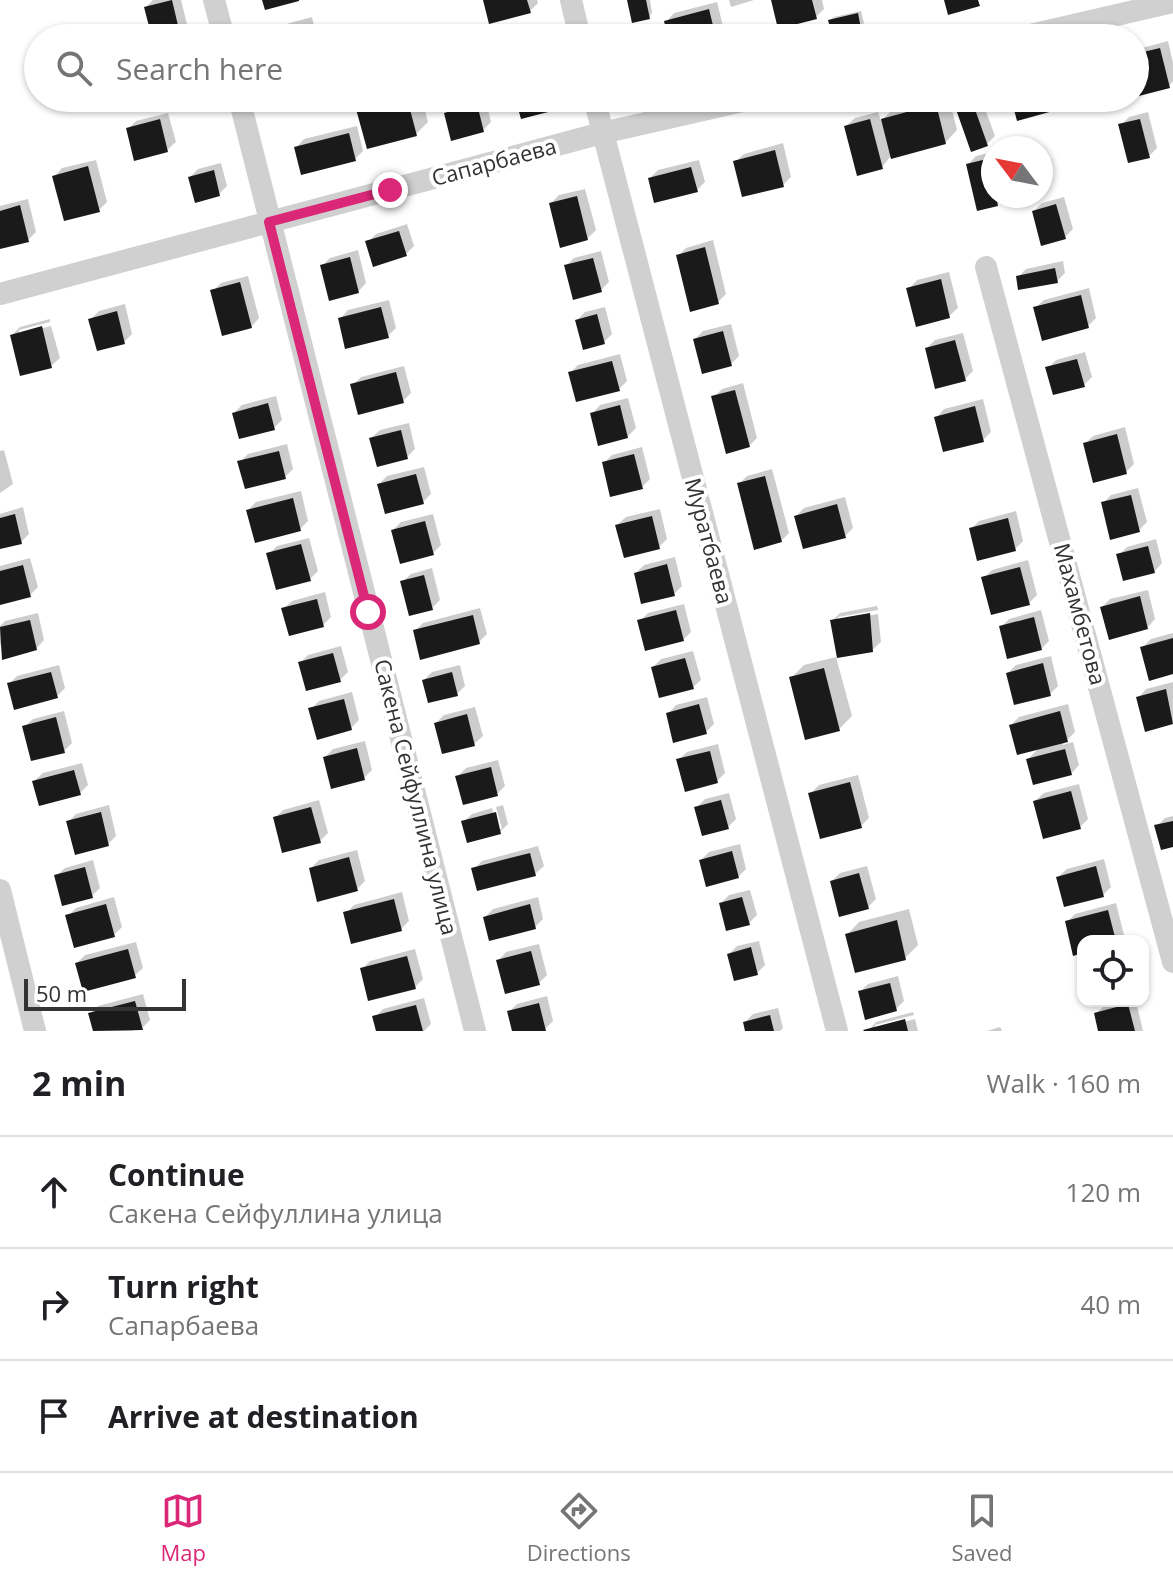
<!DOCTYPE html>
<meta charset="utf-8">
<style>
body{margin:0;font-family:"Open Sans",sans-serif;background:#f6f6f6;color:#202124}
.controls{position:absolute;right:24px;bottom:24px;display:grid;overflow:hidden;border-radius:16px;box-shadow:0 2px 6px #0004}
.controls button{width:72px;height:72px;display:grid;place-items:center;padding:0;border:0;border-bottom:2px solid #e0e0e0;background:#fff;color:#202124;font:40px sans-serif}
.compass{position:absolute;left:981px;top:136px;width:72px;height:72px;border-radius:50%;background:#fff;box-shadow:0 2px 6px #0004;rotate:302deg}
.scale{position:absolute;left:24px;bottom:20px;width:162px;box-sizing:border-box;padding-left:8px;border:4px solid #333;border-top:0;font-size:22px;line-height:28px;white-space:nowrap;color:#333;-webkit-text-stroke:6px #fff;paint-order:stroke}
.stop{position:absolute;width:24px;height:24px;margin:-18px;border:6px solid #db2777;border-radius:50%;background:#fff}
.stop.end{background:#db2777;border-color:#fff;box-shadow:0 2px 8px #0008}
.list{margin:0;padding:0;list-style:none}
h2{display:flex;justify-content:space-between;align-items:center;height:104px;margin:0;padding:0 32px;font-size:34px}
h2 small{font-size:26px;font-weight:400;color:#757577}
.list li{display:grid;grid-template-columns:52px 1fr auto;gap:24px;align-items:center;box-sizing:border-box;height:112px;padding:0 32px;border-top:2px solid #e0e0e0}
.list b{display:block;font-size:30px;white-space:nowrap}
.list p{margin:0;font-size:26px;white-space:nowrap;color:#757577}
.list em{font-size:26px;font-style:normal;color:#757577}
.icon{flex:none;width:44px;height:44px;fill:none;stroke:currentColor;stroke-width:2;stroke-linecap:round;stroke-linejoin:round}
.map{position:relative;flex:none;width:1173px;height:1031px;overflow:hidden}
.search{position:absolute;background:#fff;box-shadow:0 2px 6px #0004;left:24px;right:24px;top:24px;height:88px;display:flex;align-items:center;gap:20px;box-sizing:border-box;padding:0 28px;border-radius:44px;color:#757577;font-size:30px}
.sheet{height:440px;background:#fff}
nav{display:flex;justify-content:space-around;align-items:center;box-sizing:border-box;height:112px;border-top:2px solid #e0e0e0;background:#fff;font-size:22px;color:#757577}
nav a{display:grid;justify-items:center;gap:4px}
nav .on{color:#db2777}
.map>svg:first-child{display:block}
</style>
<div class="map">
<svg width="1173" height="1031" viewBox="0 0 1173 1031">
<rect width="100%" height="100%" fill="#fff"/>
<path fill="#0003" d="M153 0H181L187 24 179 32 154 38 146 7Z
M485 0H537L538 3 530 11Z
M629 0H650L652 13 649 17Z
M729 0H754L731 7Z
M773 0H822L824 9 816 17Z
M717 2 726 38H670L666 22 674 13Z
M861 11 864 23 860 27 830 20 834 17Z
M312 17 317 38H272L271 34 279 26Z
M1168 41 1173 63V81L1169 86 1135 95V50Z
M370 98H422L428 122 416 134 358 109Z
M485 98 491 122 483 130 446 113 454 105Z
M518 98H558L559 101 551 110Z
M928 98H949L957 130 945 143 890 157 882 167 846 126 855 118 878 112 881 121 895 107Z
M954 98H981L995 136 987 144Z
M1013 98H1059L1060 101 1052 109Z
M1148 112 1157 148 1149 156 1121 125 1129 117Z
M168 113 176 142 167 150 128 129 136 121Z
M357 126 363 151 355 159 296 148 304 139Z
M783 143 791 177 783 185 735 162 744 154Z
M993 152V196H1005L997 204 968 165 976 156Z
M96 160 107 202 99 210 54 177 62 168Z
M699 160 705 182 697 190 650 178 658 170Z
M221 163 227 186 219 194 190 177 198 169Z
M585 189 596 230 587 239 551 203 559 195Z
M1064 197 1073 229 1065 237 1034 211 1042 203Z
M28 199 36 232 28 240 0 247V206Z
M407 224 414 246 406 254 368 242 376 234Z
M713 240 726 294 718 302 678 256 686 248Z
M358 250 366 283 358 292 322 266 330 258Z
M601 251 609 282 601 290 566 266 574 258Z
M1063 261 1065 273 1057 281 1018 277 1026 269Z
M949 272 958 308 949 316 909 289 917 280Z
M248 276 259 318 251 327 213 291 221 283Z
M1089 288 1096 318 1088 326 1035 308 1044 300Z
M389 300 396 328 388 336 340 319 348 310Z
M125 304 132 334 124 342 91 319 99 311Z
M605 307 612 334 604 342 577 320 585 312Z
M50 319V322L19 330V334L51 326 60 358 51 366 12 335 20 327Z
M731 324 739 356 731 364 695 339 703 331Z
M963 333 973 371 965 379 927 348 935 340Z
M1085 352 1092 377 1084 385 1048 368 1056 360Z
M620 354 627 381 619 389 570 373 578 365Z
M404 366 411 393 403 401 353 385 361 377Z
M743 383 757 438 749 446 714 397 722 389Z
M276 396 282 420 274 428 234 413 242 405Z
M628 398 636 428 627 437 592 414 600 405Z
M983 399 991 432 983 440 936 418 944 409Z
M409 423 415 449 407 457 371 438 380 430Z
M1125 427 1134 464 1126 472 1085 444 1093 436Z
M287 444 293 469 285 477 240 462 248 454Z
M642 447 650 479 642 487 604 463 612 455Z
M4 450 13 484 0 493V451Z
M424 467 431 494 423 502 379 484 387 476Z
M772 469 789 533 781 541 739 484 747 476Z
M1138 488 1147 522 1139 530 1103 503 1111 495Z
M301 491 308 521 300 529 248 510 256 502Z
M845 497 853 528 845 536 796 516 804 508Z
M23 507 29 534 21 542 0 547V514Z
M660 509 667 539 659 547 617 525 626 517Z
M1016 511 1023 541 1015 549 971 529 979 521Z
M433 514 441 545 433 553 393 530 401 522Z
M309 538 318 571 310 579 269 554 277 546Z
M1156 539 1162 563 1154 572 1119 555 1127 547Z
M675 557 682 586 674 594 636 573 644 565Z
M30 558 38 587 30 595 0 603V566Z
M1028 560 1037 595 1029 603 984 578 992 570Z
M432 568 440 600 432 608 402 582 411 574Z
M1148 590 1155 619 1147 628 1102 607 1110 599Z
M325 592 331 617 323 625 283 609 292 601Z
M684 604 691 632 683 640 640 621 648 613Z
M877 606 878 610 838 617V621L878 614 881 642 872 650 832 621 840 613Z
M480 608 487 634 479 642 415 631 423 623Z
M1041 610 1049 641 1041 649 1001 627 1009 619Z
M38 613 44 640 36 649 4 657 0 643V626L5 621Z
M1173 633V672L1143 647 1151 639Z
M341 646 348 672 340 680 300 663 308 655Z
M693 651 701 680 692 688 653 667 661 659Z
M1051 656 1058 686 1050 694 1008 673 1016 665Z
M836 657 852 716 839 729 791 678 804 665Z
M59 665 65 688 57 696 9 684 17 676Z
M460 665 465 686 457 694 424 680 432 672Z
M1173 682V722L1146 729 1138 698 1146 689Z
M352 692 359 720 351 728 311 709 319 701Z
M707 697 714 724 706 732 668 714 676 705Z
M1068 704 1075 732 1062 745 1073 742 1079 765 1071 774 1028 759 1041 746 1011 725 1019 717Z
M475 707 483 736 474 744 436 723 444 715Z
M64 711 72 743 64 751 24 727 33 719Z
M365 741 372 770 364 778 325 757 333 749Z
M718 744 725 773 717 781 678 760 687 752Z
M498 760 505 786 497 794 458 776 466 768Z
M82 763 88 785 80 793 34 781 43 773Z
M858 775 869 818 861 826 811 793 819 785Z
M1079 784 1088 819 1080 827 1035 801 1044 793Z
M729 793 736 819 728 827 696 808 705 799Z
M319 800 328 833 320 841 275 818 283 810Z
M109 805 116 836 108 844 68 822 76 814Z
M503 805 508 824 500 832 463 822 472 814 492 808 498 829H502L496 807Z
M1173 816V845L1157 826 1165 818Z
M740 844 746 869 738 877 701 860 709 852Z
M538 846 544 866 535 874 474 869 482 861Z
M357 850 365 881 357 889 311 868 319 860Z
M1104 859 1111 887 1103 895 1058 877 1067 869Z
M93 860 100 888 92 896 56 876 65 868Z
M867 866 876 899 868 907 832 881 840 873Z
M750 890 757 915 749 923 721 903 729 895Z
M402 892 409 921 401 929 346 913 354 905Z
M114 897 122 927 114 935 68 916 76 908Z
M538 897 543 919 535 927 485 917 493 909Z
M1116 903 1124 935 1117 941H1083V951L1067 922 1075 914Z
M909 909 918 945 905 958 847 935 859 922Z
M759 941 765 965 757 973 729 954 737 946Z
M136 942 143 968 134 976 77 963 85 955Z
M539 944 547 975 539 983 498 961 506 952Z
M415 949 423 979 415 987 362 969 370 961Z
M898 976 904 1001 896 1009 860 992 868 984Z
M143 994 150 1020 142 1028 132 1031H95L90 1014 98 1006Z
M547 996 553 1021 545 1029 538 1031H514L509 1012 517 1004Z
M424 998 431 1024 424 1031H378L375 1017 383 1009Z
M1121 1001H1136L1143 1031H1100L1096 1014 1104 1006Z
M778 1008 783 1028 780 1031H747L745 1022 753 1014Z
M913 1012 914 1015 875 1025V1029L915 1019 918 1031H868L876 1022Z
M1000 1027 1002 1031H987Z"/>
<path fill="#1a1a1a" d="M172 0 180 34 152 38 144 7Z
M262 0H299V1L265 10Z
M483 0H527L531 13 489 24Z
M627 0H646L650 19 632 23Z
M771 0H812L817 19 778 29Z
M944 0H978L980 6 948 15Z
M709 9 716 38H668L664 21Z
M858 13 861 29 832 35 828 20Z
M304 24 308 38H270L268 33Z
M1160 48 1170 88 1135 97V54Z
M165 98H198L199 101 168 109Z
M286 98H321V99L288 108Z
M397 98H407L417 136 367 149 356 109Z
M515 98H549L552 111 521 119Z
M952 98H971L988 146 971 152Z
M1011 98H1049L1053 111 1017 121Z
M477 104 484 132 451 141 444 113Z
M936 104 946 144 891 159 881 119Z
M160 119 168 152 134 161 126 128Z
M870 119 883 169 857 176 844 126Z
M1140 119 1150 158 1128 163 1118 124Z
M349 133 356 161 301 175 294 147Z
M775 150 784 187 742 197 733 161Z
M987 159 993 196H996L998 206 977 211 966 164Z
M88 166 100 212 64 221 52 176Z
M691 167 698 192 654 203 648 178Z
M214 170 220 196 195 203 188 177Z
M577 196 588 240 560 248 549 203Z
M1056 204 1066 239 1041 246 1032 211Z
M20 205 29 242 0 249V211Z
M399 231 407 256 373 267 365 241Z
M705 247 719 304 690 312 676 255Z
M350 257 359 293 329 301 320 265Z
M593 258 602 292 573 300 564 265Z
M1055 268 1058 283 1018 290 1016 276Z
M941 279 950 318 916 327 906 288Z
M240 282 252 328 222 336 210 290Z
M1081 295 1089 328 1042 341 1033 307Z
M381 307 389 338 345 349 338 318Z
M117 311 125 344 97 351 88 319Z
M597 314 605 344 583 350 575 320Z
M42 326 52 368 20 376 10 335Z
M723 331 732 366 702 374 693 339Z
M955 340 966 381 935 389 925 348Z
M1077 359 1085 387 1053 395 1045 367Z
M612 361 620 391 576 402 568 372Z
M396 372 404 403 358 415 350 384Z
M735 390 750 447 726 454 711 396Z
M268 403 275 430 239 439 232 413Z
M620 405 628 438 598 446 590 413Z
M975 406 984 442 943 452 934 417Z
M401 430 408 459 377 467 369 438Z
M1117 434 1127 474 1093 483 1083 443Z
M279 451 286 479 245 489 237 461Z
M634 454 643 489 610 497 602 462Z
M416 474 424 504 385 514 377 484Z
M765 476 782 542 754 550 737 483Z
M1131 495 1140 532 1110 540 1101 502Z
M293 498 301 531 255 543 246 510Z
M837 504 846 538 803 549 794 516Z
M15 514 22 544 0 549V518Z
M652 516 660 549 624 558 615 525Z
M1008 518 1016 551 977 561 969 528Z
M425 521 434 555 400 564 391 530Z
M301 544 311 581 276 590 266 553Z
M1148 546 1155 573 1123 581 1116 554Z
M667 564 675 596 641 604 634 573Z
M23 565 31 597 0 605V571Z
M1020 567 1030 605 991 615 981 577Z
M424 575 433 610 409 616 400 581Z
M1140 596 1148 629 1109 640 1100 607Z
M317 599 324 627 289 636 281 608Z
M676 610 684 641 645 651 637 620Z
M870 613 873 652 837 658 830 620Z
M473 615 480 644 420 660 413 630Z
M1034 617 1042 650 1007 659 999 626Z
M30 620 37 650 2 660 0 627Z
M1173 638V674L1149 681 1140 647Z
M333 653 341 682 306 691 298 662Z
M685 658 694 689 659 698 651 667Z
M1043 663 1051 696 1014 705 1006 673Z
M824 668 840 731 805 740 789 677Z
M51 672 58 698 14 710 7 683Z
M452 672 458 696 428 703 422 680Z
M1166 689 1173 724 1145 732 1136 697Z
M344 699 352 730 317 740 308 708Z
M699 704 707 734 673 743 666 713Z
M1060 711 1068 742 1017 755 1009 725Z
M467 714 475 746 442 754 434 723Z
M56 717 65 753 31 761 22 726Z
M357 748 365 780 331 789 323 757Z
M1065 749 1072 775 1033 785 1026 759Z
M710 751 718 783 685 792 676 759Z
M491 767 498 796 463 805 455 776Z
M74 770 81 795 39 806 32 781Z
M850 782 862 828 820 839 808 793Z
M1071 791 1081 829 1043 839 1033 801Z
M721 800 729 829 702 836 694 807Z
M311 807 321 843 282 853 273 817Z
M101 812 109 846 75 855 66 821Z
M496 812 501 834 467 843 461 821Z
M1173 821V847L1161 850 1154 825Z
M732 851 739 878 706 887 699 860Z
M530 853 536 876 477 891 471 868Z
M349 857 358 891 317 902 309 868Z
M1096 866 1104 897 1064 907 1056 877Z
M85 867 93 898 62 906 54 875Z
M859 873 869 909 839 917 830 881Z
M742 897 750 925 726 931 719 903Z
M394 899 402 931 351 944 343 912Z
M106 904 115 937 74 948 65 915Z
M530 904 536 929 489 941 483 917Z
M1108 910 1116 941H1083V953L1073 956 1065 921Z
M897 920 906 960 855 973 845 934Z
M751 947 758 975 734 981 727 954Z
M128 949 136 978 83 992 75 963Z
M531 951 540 985 505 994 496 960Z
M407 956 416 989 368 1001 360 968Z
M890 983 897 1011 865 1020 858 991Z
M135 1001 143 1030 93 1031 88 1013Z
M539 1003 546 1031H512L507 1011Z
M1128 1004 1135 1031H1098L1094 1013Z
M416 1005 423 1031H376L372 1016Z
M770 1015 774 1031H745L743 1022Z
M905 1019 908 1031H864L863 1030Z"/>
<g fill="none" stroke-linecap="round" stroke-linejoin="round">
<path stroke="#d0d0d0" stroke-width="22" d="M214 0 224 38
M571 0 580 38
M1017 38 1173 2
M239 98 475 1031
M594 98 837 1031
M986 267 1173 962
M0 294 602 133 756 98
M0 890 35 1031"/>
</g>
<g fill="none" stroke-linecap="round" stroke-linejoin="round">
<path stroke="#db2777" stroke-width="10" d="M368 612 269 222 390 190"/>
</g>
<g text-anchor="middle" stroke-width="8" stroke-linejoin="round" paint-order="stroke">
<g font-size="22" fill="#333" stroke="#fff">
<text transform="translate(494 162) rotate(-15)" y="8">Сапарбаева</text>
<text transform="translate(709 541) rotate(75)" y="8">Муратбаева</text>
<text transform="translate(1080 614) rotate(75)" y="8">Махамбетова</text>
<text transform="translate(416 797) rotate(76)" y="8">Сакена Сейфуллина улица</text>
</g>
</g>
</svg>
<div class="controls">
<button><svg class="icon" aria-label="locate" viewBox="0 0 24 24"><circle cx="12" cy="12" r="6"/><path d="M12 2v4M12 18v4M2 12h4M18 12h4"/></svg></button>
</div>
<svg class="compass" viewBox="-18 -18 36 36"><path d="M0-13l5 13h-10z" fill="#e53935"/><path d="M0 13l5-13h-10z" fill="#757577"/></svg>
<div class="scale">50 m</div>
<div class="stop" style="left:368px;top:612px"></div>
<div class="stop end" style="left:390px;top:190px"></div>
<div class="search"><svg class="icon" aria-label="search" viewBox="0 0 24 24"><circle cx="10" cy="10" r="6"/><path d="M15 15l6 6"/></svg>Search here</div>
</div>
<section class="sheet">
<h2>2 min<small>Walk · 160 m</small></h2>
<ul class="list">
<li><svg class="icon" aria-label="ahead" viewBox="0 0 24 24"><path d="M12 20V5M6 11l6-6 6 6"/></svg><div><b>Continue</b><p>Сакена Сейфуллина улица</p></div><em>120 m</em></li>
<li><svg class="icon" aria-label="right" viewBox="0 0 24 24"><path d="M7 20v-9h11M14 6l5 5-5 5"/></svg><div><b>Turn right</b><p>Сапарбаева</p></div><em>40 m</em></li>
<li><svg class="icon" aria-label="arrive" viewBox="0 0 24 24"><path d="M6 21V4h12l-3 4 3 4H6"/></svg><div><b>Arrive at destination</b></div></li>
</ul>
</section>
<nav>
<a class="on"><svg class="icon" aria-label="map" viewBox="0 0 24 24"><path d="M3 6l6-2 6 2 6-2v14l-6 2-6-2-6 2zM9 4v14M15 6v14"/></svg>Map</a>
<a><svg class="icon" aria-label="directions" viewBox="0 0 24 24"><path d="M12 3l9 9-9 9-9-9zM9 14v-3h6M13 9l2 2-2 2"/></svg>Directions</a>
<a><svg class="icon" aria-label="saved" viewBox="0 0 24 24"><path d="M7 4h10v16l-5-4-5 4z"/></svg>Saved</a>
</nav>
